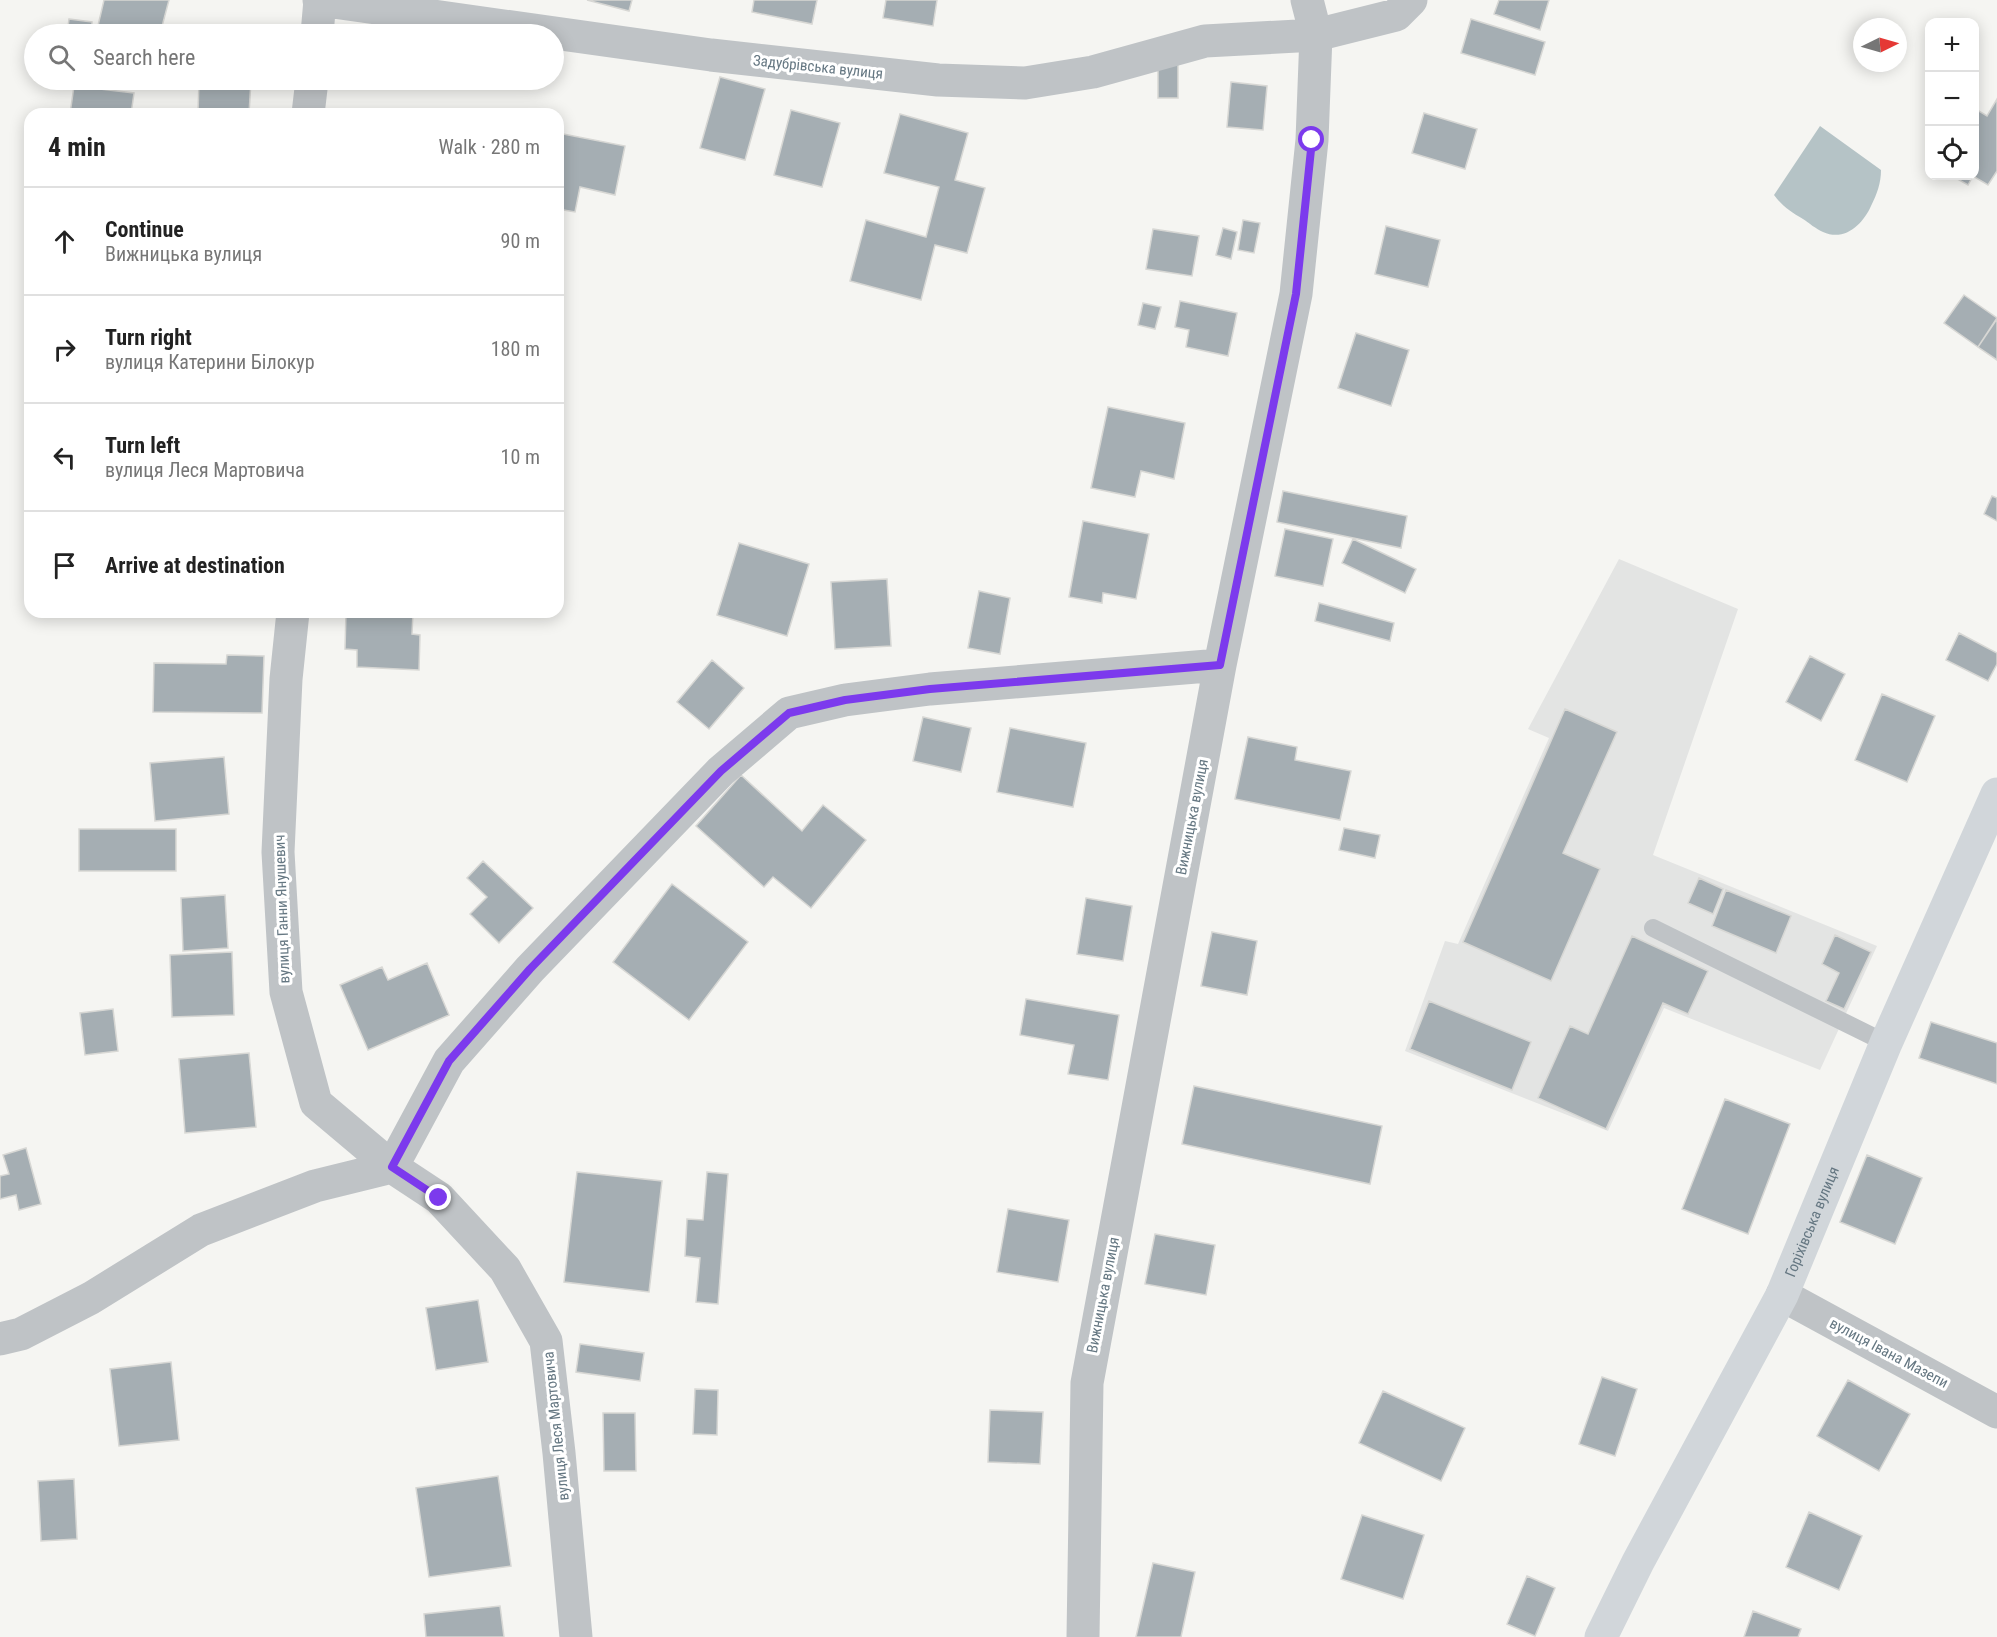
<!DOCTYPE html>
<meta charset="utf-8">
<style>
body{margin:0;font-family:"Roboto Condensed",sans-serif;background:#f6f6f6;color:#222}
.controls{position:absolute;right:18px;top:18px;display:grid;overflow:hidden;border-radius:12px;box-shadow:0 3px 15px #0003}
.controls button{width:54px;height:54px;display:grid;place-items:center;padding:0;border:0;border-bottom:2px solid #e0e0e0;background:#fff;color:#222;font:30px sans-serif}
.compass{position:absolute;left:1853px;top:18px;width:54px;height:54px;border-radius:50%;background:#fff;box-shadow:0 3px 15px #0003;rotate:85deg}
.stop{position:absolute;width:18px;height:18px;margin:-14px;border:4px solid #7c3aed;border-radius:50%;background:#fff}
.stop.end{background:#7c3aed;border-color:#fff;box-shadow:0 2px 6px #0008}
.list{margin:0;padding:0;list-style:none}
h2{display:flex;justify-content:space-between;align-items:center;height:78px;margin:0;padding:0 24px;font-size:26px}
h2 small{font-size:20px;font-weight:400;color:#767676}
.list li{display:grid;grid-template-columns:39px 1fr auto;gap:18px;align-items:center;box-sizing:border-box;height:108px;padding:0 24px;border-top:2px solid #e0e0e0}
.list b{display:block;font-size:22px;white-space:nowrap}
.list p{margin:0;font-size:20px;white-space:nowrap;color:#767676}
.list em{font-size:20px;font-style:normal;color:#767676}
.icon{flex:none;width:33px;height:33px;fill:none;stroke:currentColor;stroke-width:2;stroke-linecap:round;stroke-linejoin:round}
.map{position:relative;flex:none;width:1997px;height:1637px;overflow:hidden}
.search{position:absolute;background:#fff;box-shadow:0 3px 15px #0003;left:24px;top:24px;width:540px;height:66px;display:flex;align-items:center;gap:15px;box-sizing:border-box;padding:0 21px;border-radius:33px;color:#767676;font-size:22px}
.panel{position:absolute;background:#fff;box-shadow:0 3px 15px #0003;left:24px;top:108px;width:540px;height:510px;border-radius:18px}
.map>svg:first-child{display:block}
</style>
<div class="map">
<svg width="1997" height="1637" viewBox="0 0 1997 1637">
<rect width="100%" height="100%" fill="#f5f5f2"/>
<path fill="#e3e4e3" d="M1619 559 1738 609 1653 855 1877 946 1820 1070 1664 1008 1608 1131 1405 1051 1445 941 1458 944 1549 738 1528 729Z"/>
<path fill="#b5c3c6" d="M1820 126 1881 170C1881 183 1877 194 1871 206 1863 224 1845 242 1823 232 1816 229 1809 223 1803 219 1791 212 1782 206 1774 195Z"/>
<path fill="#a5aeb3" stroke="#d7d7d4" stroke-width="1.5" d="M104 0H169L160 34H96Z
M587 0H632L629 11Z
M754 0H817L812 24 752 12Z
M886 0H937L933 26 883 18Z
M1499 0H1549L1540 30 1494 14Z
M69 19 92 22 91 34H67Z
M1471 19 1545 42 1535 75 1461 53Z
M1158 58H1178V98H1158Z
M720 77 765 89 745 160 700 148Z
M199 80H251L249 114H198Z
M1231 82 1267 86 1263 130 1227 127Z
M74 86 134 93 131 114H70Z
M1997 99V171L1988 185 1973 176 1968 185 1952 176H1974V108L1987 116Z
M456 109 489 114H455Z
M791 110 840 123 822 187 774 175Z
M1424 113 1477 129 1465 169 1412 153Z
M900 114 968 133 955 180 985 188 967 253 935 245 921 300 850 281 866 220 926 237 939 187 884 173Z
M558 133 625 146 615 195 580 187 575 212 558 209Z
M1243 220 1260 223 1254 253 1238 250Z
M1386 226 1440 240 1428 287 1375 274Z
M1223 228 1237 232 1231 259 1216 255Z
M1153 229 1199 236 1192 276 1146 269Z
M1964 295 1997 318 1978 347 1944 323Z
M1180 301 1237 313 1228 356 1186 347 1189 330 1175 327Z
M1143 303 1161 307 1155 329 1138 325Z
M1997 319V360L1978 347Z
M1356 333 1409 350 1391 406 1338 388Z
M1108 407 1185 423 1174 479 1141 471 1135 497 1091 488Z
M1283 491 1407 516 1401 548 1277 522Z
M1992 496 1997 498V521L1984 514Z
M1083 521 1149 534 1136 599 1103 593 1102 603 1069 597Z
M1285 529 1333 539 1323 586 1275 576Z
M1353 539 1416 569 1405 593 1342 563Z
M739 543 809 564 787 636 717 615Z
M887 579 891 646 835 649 831 582Z
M979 591 1010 598 1000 654 968 648Z
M1319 603 1394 623 1390 641 1315 621Z
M346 612H413L412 634 420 635 419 670 357 667V650L345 649Z
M1959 633 1997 653V664L1988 681 1946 660Z
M227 655 264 656 262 713 153 712 154 663 226 664Z
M1810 656 1845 674 1821 721 1786 702Z
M712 660 744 688 709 729 677 702Z
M1882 694 1935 716 1907 782 1855 760Z
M1565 709 1617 732 1563 853 1600 869 1551 981 1463 942Z
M923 717 971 728 961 772 913 761Z
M1010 728 1086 743 1073 807 997 792Z
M1248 737 1297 747 1295 760 1351 771 1340 820 1235 799Z
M224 757 229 814 155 821 150 763Z
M741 775 802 831 823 805 866 840 811 908 773 877 764 887 696 826Z
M1344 828 1380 835 1375 858 1339 850Z
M79 829H176V871H79Z
M483 861 533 908 499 943 470 914 487 897 467 878Z
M1699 878 1723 889 1713 914 1688 903Z
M672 884 748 942 689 1020 613 962Z
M1726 890 1791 916 1776 953 1712 926Z
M225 895 228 948 183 951 181 898Z
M1086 898 1132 906 1123 961 1077 954Z
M1212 932 1257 941 1247 995 1201 986Z
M1835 935 1871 952 1844 1009 1826 1001 1839 973 1822 964Z
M1632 936 1708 971 1688 1014 1663 1003 1606 1129 1538 1098 1570 1026 1588 1034Z
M232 952 234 1015 172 1017 170 955Z
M427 963 449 1015 368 1050 340 985 382 967 388 980Z
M1026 999 1119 1015 1108 1080 1068 1074 1074 1045 1020 1035Z
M1429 1001 1531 1042 1512 1090 1410 1049Z
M113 1009 118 1051 85 1055 80 1013Z
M1931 1022 1997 1043V1084L1919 1058Z
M249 1053 256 1127 185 1133 179 1059Z
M1194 1086 1382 1126 1370 1184 1182 1144Z
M1725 1099 1790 1124 1748 1234 1682 1209Z
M26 1148 41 1204 19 1210 16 1195 0 1199V1176L9 1174 3 1155Z
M1867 1155 1922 1178 1895 1244 1840 1222Z
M577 1172 662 1181 649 1292 564 1282Z
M707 1172 728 1174 718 1304 696 1302 700 1258 685 1256 687 1219 703 1220Z
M1008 1209 1069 1220 1058 1282 997 1272Z
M1155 1234 1215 1245 1206 1295 1145 1284Z
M478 1300 488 1362 436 1370 426 1308Z
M580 1344 644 1353 640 1381 576 1372Z
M171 1362 179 1440 119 1446 110 1369Z
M1602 1377 1637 1389 1615 1456 1579 1444Z
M1848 1380 1910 1414 1879 1471 1817 1436Z
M695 1389 718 1390 717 1435 693 1434Z
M1383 1391 1465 1428 1441 1481 1359 1443Z
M990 1410 1043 1412 1040 1464 988 1462Z
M603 1413H635L636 1471H604Z
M498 1476 511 1566 429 1577 416 1488Z
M74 1479 77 1539 41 1541 38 1481Z
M1809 1512 1862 1536 1839 1590 1786 1567Z
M1362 1515 1424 1535 1403 1599 1341 1579Z
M1153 1563 1195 1572 1181 1637H1136Z
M1527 1576 1555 1588 1535 1636 1507 1624Z
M500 1606 504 1637H426L424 1614Z
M1753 1611 1801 1629 1798 1637H1744Z"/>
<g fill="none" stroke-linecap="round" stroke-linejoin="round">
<path stroke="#bfc3c6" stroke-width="18" d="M1653 928 1886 1043"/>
<path stroke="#bfc3c6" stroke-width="33" d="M319 0 711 55 938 80 1025 83 1093 72 1205 41 1316 35 1396 15 1411 0
M317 34 320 0
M308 114 312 80
M293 612 286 679 278 852 286 992 316 1103 392 1167 439 1198 505 1269 546 1341 559 1453 576 1637
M392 1167 449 1061 530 969 721 771 789 713 845 700 930 689 1220 665
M1782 1295 1997 1412
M0 1339 21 1334 91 1298 201 1230 315 1186 392 1167
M1083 1637 1087 1383 1220 665 1296 294 1312 140 1316 35 1307 0"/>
<path stroke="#d1d6da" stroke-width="33" id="s1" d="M1601 1637 1638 1562 1782 1295 1886 1043 1997 794"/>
</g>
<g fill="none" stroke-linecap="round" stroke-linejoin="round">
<path stroke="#7c3aed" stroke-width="8" d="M439 1198 392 1167 449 1061 530 969 721 771 789 713 845 700 930 689 1220 665 1296 294 1312 140"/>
</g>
<g text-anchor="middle" stroke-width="6" stroke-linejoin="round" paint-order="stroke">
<g font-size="15" fill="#657782" stroke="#fff">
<text transform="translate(818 67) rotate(6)" y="5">Задубрівська вулиця</text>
<text transform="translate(1192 817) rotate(-79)" y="5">Вижницька вулиця</text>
<text transform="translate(282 909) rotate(-92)" y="5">вулиця Ганни Янушевич</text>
<text dy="5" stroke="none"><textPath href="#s1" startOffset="466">Горіхівська вулиця</textPath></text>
<text transform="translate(1103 1295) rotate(-79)" y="5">Вижницька вулиця</text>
<text transform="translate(1889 1353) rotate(28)" y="5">вулиця Івана Мазепи</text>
<text transform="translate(556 1426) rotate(-96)" y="5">вулиця Леся Мартовича</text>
</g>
</g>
</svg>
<div class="controls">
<button>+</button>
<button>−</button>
<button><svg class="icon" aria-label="locate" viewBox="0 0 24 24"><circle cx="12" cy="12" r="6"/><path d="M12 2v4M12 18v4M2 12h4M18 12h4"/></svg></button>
</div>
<svg class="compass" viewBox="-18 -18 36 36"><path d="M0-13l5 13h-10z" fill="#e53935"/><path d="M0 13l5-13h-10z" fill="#767676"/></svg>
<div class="stop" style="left:1312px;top:140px"></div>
<div class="stop end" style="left:439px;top:1198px"></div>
<div class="search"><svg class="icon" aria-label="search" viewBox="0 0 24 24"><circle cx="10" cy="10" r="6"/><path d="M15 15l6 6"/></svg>Search here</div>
<section class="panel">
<h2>4 min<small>Walk · 280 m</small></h2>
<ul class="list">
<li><svg class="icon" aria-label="ahead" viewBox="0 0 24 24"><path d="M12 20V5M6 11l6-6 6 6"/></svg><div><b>Continue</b><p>Вижницька вулиця</p></div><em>90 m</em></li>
<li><svg class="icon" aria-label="right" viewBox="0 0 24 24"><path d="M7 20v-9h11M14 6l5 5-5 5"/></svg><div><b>Turn right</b><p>вулиця Катерини Білокур</p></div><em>180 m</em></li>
<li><svg class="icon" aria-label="left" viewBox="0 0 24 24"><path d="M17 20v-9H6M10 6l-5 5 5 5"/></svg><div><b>Turn left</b><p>вулиця Леся Мартовича</p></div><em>10 m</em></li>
<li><svg class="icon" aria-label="arrive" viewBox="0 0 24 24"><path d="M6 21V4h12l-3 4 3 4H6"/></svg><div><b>Arrive at destination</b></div></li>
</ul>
</section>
</div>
